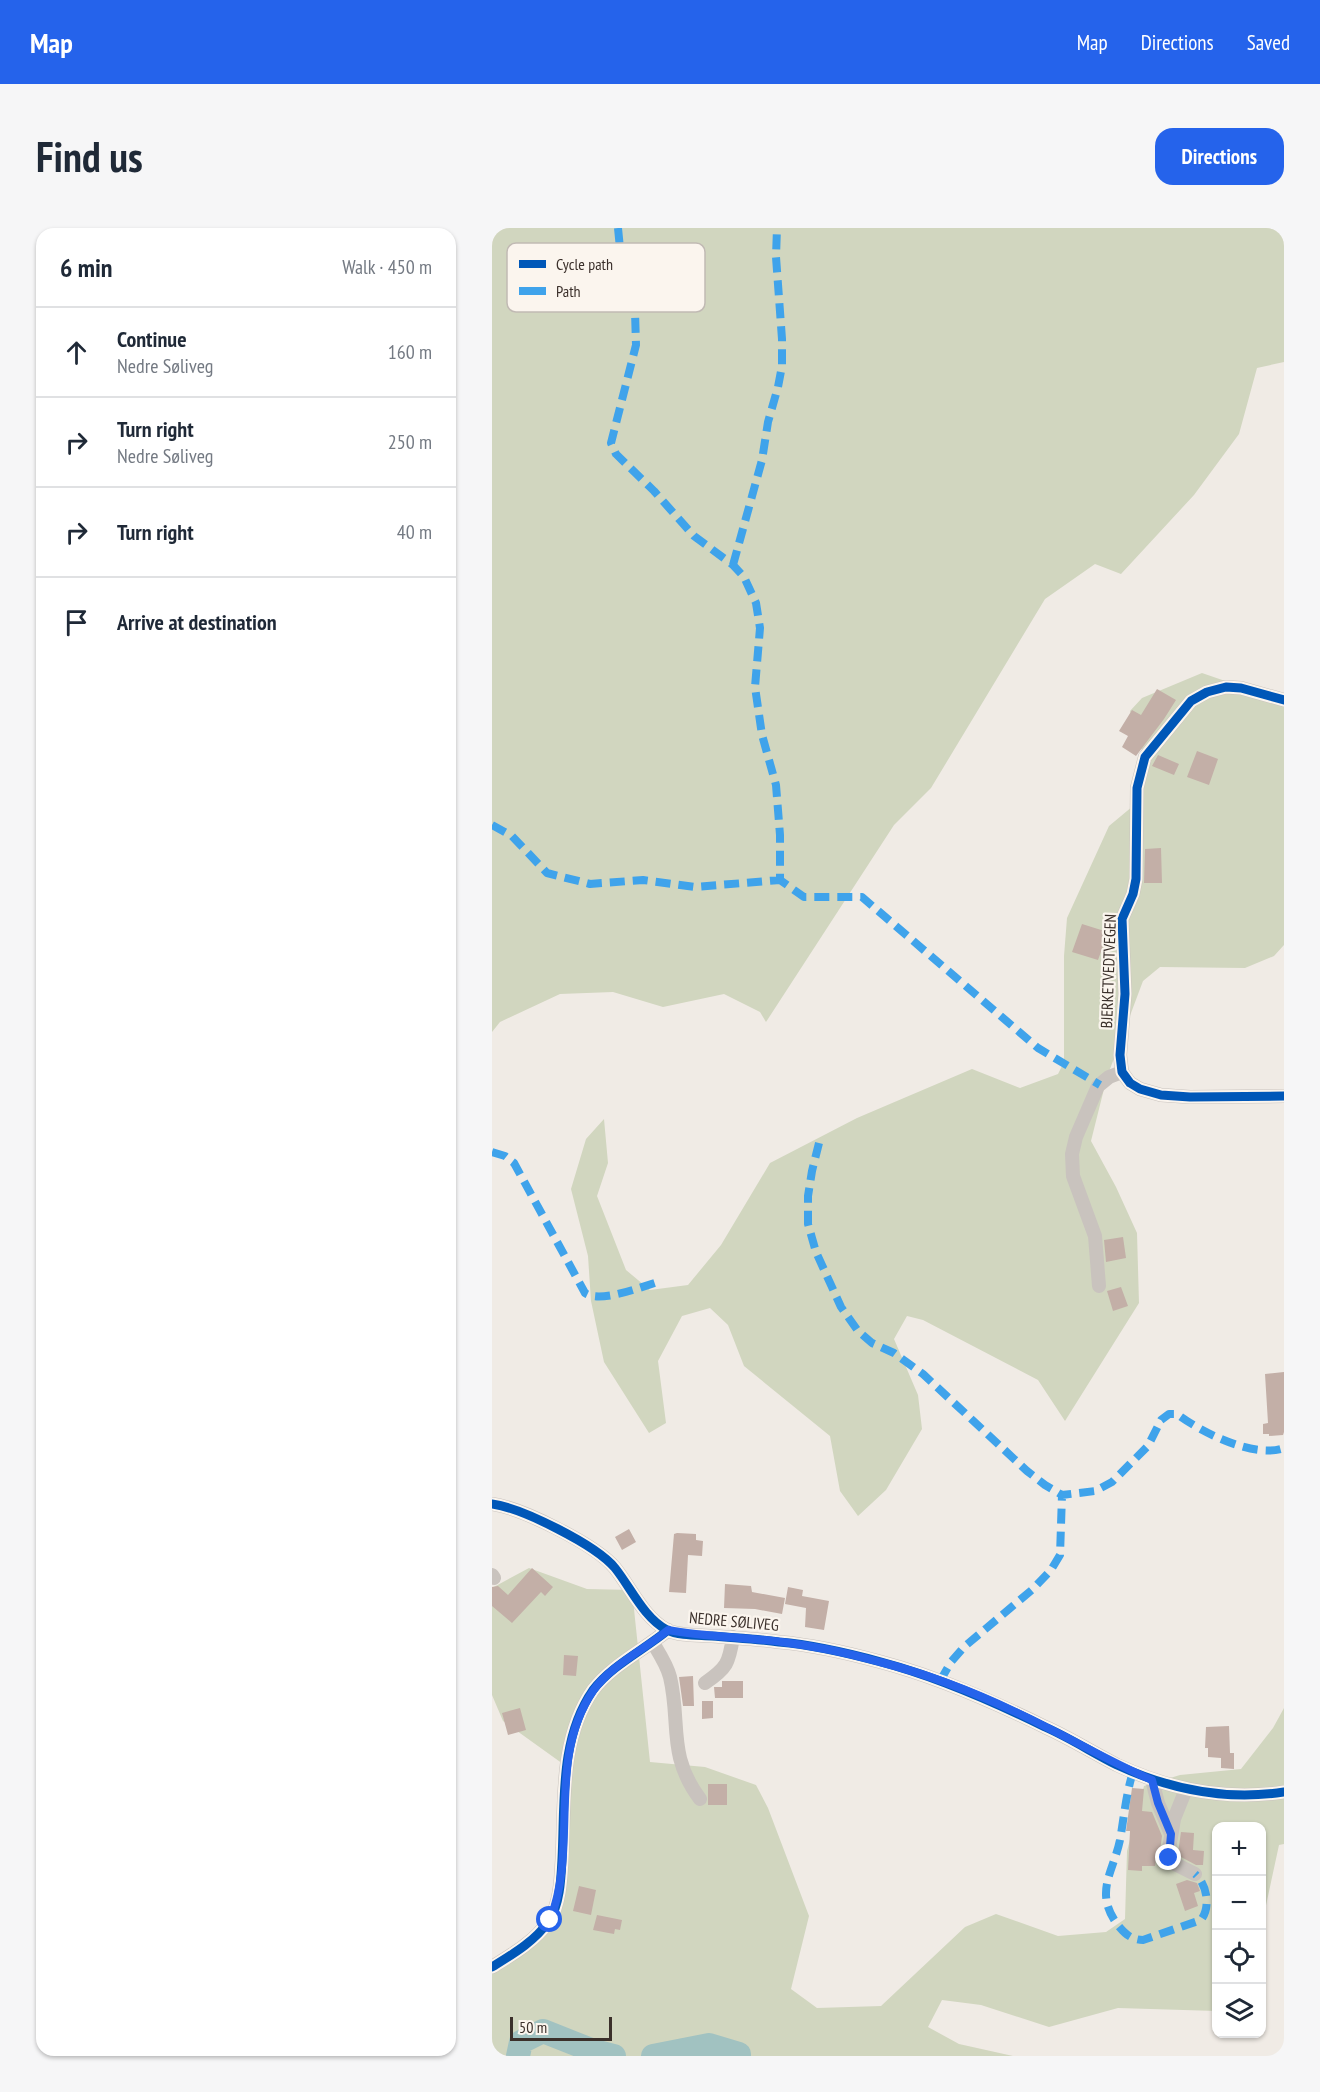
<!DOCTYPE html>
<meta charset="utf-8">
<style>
body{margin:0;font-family:"PT Sans Narrow",sans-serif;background:#f6f6f7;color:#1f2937}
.controls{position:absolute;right:18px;bottom:18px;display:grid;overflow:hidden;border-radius:12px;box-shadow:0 2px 4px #0004}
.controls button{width:54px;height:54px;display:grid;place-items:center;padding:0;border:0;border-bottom:2px solid #e0e1e3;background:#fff;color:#1f2937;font:30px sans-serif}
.scale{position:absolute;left:18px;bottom:15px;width:102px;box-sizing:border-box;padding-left:6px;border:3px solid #3b302b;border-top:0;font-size:16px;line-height:21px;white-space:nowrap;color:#3b302b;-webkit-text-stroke:4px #fbf5ee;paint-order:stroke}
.stop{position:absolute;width:18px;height:18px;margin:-14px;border:4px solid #2563eb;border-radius:50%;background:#fff}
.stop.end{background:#2563eb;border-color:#fff;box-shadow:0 2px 6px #0008}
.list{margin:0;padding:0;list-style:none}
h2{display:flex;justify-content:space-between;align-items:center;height:78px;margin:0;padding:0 24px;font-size:26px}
h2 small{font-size:20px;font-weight:400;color:#747a83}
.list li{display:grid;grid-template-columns:39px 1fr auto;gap:18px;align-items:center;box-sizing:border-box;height:90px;padding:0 24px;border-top:2px solid #e0e1e3}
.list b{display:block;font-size:22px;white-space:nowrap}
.list p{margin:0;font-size:20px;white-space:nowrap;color:#747a83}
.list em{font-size:20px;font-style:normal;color:#747a83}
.icon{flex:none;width:33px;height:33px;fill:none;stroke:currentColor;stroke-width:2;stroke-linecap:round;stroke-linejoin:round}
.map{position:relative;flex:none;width:792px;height:1828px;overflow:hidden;border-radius:18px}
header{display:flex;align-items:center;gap:36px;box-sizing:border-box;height:84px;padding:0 30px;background:#2563eb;color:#fff}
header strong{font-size:28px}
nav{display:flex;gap:33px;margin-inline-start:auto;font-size:21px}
.intro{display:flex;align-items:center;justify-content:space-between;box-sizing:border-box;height:144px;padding:0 36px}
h1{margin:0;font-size:42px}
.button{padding:15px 27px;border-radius:18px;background:#2563eb;color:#fff;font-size:21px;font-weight:700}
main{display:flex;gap:36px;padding:0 36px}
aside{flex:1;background:#fff;border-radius:18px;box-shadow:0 2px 4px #0004}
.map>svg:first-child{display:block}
</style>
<header>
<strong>Map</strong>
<nav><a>Map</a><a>Directions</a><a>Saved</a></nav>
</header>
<div class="intro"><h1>Find us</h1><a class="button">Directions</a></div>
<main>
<aside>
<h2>6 min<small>Walk · 450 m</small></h2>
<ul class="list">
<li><svg class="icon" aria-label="ahead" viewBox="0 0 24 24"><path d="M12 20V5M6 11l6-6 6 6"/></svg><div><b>Continue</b><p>Nedre Søliveg</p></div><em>160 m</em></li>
<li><svg class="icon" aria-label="right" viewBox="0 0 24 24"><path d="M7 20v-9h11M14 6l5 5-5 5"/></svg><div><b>Turn right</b><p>Nedre Søliveg</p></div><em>250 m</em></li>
<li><svg class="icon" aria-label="right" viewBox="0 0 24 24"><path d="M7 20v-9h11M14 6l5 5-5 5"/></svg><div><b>Turn right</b></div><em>40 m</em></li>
<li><svg class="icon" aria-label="arrive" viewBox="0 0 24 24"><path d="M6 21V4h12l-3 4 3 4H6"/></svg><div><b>Arrive at destination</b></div></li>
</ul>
</aside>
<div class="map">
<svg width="792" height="1828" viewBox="0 0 792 1828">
<rect width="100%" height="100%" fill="#f0ebe5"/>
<path fill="#d1d6bf" d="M0 0H792V134L765 140 747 206 702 267 629 346 603 336 553 371 439 560 402 597 274 794 268 784 232 766 171 779 121 764 68 766 8 794 0 804Z
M710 445 768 465 792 469V717L782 728 753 740 668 739 651 753 615 849 599 913 624 959 645 1005 647 1075 573 1193 546 1152 431 1092 415 1088 402 1111 426 1167 430 1201 394 1262 366 1288 348 1263 338 1208 252 1138 236 1097 218 1080 190 1088 166 1133 174 1195 157 1205 112 1134 99 1073 96 1028 79 961 94 911 112 891 116 935 105 968 134 1042 158 1062 196 1057 229 1017 278 935 365 890 480 841 528 860 566 846 572 834V728L575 690 617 598 647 573 656 543 638 483 650 470Z
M37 1340 95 1361 140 1362 158 1534 213 1539 264 1557 276 1580 317 1688 299 1761 325 1780 389 1778 473 1699 504 1686 566 1708 614 1704 633 1691 635 1623 652 1558 688 1547 749 1541 781 1500 792 1480V1616L787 1617 770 1696V1598H724V1783L626 1780 557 1799 489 1777 450 1772 436 1799 467 1816 521 1828H0V1734L50 1711 75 1651 78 1541 11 1493 0 1467V1360Z"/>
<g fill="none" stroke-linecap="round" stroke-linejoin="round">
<path stroke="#a1c2c1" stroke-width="24" d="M26 1828 29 1814 51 1803 99 1822 122 1828
M161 1828 217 1817 247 1826V1828"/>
</g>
<path fill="#c3afa7" d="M665 461 684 472 672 491 644 528 630 519 636 508 627 503 640 482 649 487Z
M705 523 726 531 717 557 695 549Z
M666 527 687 536 682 547 660 538Z
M669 620 670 655H652L653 621Z
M590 696 622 706V719L611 718 606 732 580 724Z
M631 1009 634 1030 614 1034 612 1012Z
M629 1059 636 1078 621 1083 615 1063Z
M792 1144V1204L791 1207 777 1208V1206H771V1196L776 1195 773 1146Z
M137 1301 144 1314 130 1322 123 1309Z
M185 1305 204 1306V1312L211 1313 210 1328 196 1327 194 1365 177 1364 182 1306Z
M40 1340 61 1359 53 1368 49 1364 20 1395 0 1378V1359L6 1358 16 1367Z
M233 1356 259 1358 260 1364 293 1370 290 1386 263 1381 232 1380Z
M296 1359 311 1362 310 1368 337 1373 332 1402 313 1399 314 1380 293 1376Z
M72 1427 86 1428 84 1448 71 1447Z
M201 1448 202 1478H191L187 1449Z
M230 1453H251V1470H223L222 1459H230Z
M210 1473H221V1490L210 1491Z
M28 1480 34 1502 16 1507 10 1485Z
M737 1498 738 1525H742V1541L729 1540V1530L716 1529V1520H713L714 1499Z
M216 1556H235V1577H216Z
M640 1560 652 1561 650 1583 660 1584 670 1608 667 1630 664 1629 663 1638H650V1643L636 1642 638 1603H634Z
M689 1604 702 1605 701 1622 712 1623 711 1637H704L689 1629 686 1625Z
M695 1652 705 1655 708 1663 702 1665 706 1678 693 1683 684 1656Z
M87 1658 104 1662 99 1687 81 1683Z
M105 1687 130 1692 128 1702 123 1701 122 1706 101 1702Z"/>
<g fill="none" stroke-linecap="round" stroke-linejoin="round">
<path stroke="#c9c3be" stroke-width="14" d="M792 472 749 460 734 459 715 464 699 473 653 529 645 560 644 651 641 666 630 691 633 766 628 827 630 844 638 855 648 861 669 867 698 869 792 868
M607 1058 603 1008 581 948 580 926 584 909 606 858 617 849 630 844
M0 1276C30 1280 104 1317 123 1340 139 1360 152 1390 175 1402 187 1408 207 1407 220 1408 242 1410 265 1411 287 1414 322 1417 356 1425 389 1434 446 1449 500 1473 553 1499 578 1510 601 1525 625 1537 679 1562 733 1573 792 1564
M0 1347 2 1350
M161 1415C167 1425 175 1437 178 1449 189 1495 175 1527 208 1571
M213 1455C235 1440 237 1435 241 1409
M660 1552 666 1575 679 1606
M694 1561 682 1591 676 1627 683 1636 703 1646
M0 1739C21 1726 42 1714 57 1693 68 1676 69 1651 70 1631 73 1576 67 1511 101 1462 120 1437 152 1422 176 1402"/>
<path stroke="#3fa3eb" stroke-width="8" stroke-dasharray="15 8" stroke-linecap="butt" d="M126 0 130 41 143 83 144 117 119 215 124 226 162 263 202 308 241 337 252 349 264 375 268 400 263 459 270 507 284 557 288 607V652L312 669H370L546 820 608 857
M241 337 270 232 276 194 286 159 290 138V111L284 29 285 0
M0 597 20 608 55 645 98 656 151 652 203 659 288 652
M327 915 320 943 316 968V996L324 1024 349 1079 366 1103 380 1115 402 1125 431 1146 535 1243 553 1257 570 1267
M0 924 13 928 22 935 93 1065C108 1076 151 1058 169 1053
M448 1453 459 1434 472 1419 541 1361 559 1342 568 1327 570 1267 603 1263 620 1254 656 1218 669 1192 677 1186H685C709 1204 762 1231 792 1220
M641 1544C634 1566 632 1589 628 1612 621 1645 602 1664 625 1696 632 1705 639 1712 651 1712L709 1692C719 1679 715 1656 703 1646"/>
<g stroke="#fbf5ee" stroke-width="13">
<path id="cycleway" d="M792 472 749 460 734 459 715 464 699 473 653 529 645 560 644 651 641 666 630 691 633 766 628 827 630 844 638 855 648 861 669 867 698 869 792 868
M0 1276C30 1280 104 1317 123 1340 139 1360 152 1390 175 1402 187 1408 207 1407 220 1408 242 1410 265 1411 287 1414 322 1417 356 1425 389 1434 446 1449 500 1473 553 1499 578 1510 601 1525 625 1537 679 1562 733 1573 792 1564
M0 1739C21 1726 42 1714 57 1693 68 1676 69 1651 70 1631 73 1576 67 1511 101 1462 120 1437 152 1422 176 1402"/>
</g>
<use href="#cycleway" stroke="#0057b8" stroke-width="9"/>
</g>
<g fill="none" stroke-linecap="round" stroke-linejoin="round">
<path stroke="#2563eb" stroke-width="8" d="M58 1692C87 1619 54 1532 101 1463 119 1437 152 1422 176 1402 213 1409 252 1409 290 1414 323 1418 356 1425 388 1434 447 1449 504 1473 558 1501 592 1518 625 1537 660 1552L666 1575 679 1606 677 1630"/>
</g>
<g text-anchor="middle" stroke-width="4.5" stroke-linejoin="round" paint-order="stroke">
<g font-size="16" fill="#3b302b" stroke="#fbf5ee">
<text transform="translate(616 743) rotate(-88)" y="6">BJERKETVEDTVEGEN</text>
<text transform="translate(242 1393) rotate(5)" y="6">NEDRE SØLIVEG</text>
</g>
</g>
<rect x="15" y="15" width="198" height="69" rx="9" fill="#fbf5ee" stroke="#c1bab4" stroke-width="1.5"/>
<rect x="27" y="32" width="27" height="8" fill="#0057b8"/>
<rect x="27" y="59" width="27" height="8" fill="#3fa3eb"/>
<g font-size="16" fill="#3b302b">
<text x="64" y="42">Cycle path</text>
<text x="64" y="69">Path</text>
</g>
</svg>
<div class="controls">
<button>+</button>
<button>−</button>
<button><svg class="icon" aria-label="locate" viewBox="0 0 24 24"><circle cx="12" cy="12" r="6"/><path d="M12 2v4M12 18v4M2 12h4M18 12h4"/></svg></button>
<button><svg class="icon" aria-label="layers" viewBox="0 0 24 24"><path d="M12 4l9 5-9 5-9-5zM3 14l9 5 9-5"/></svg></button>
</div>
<div class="scale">50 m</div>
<div class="stop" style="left:58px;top:1692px"></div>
<div class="stop end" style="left:677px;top:1630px"></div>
</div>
</main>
